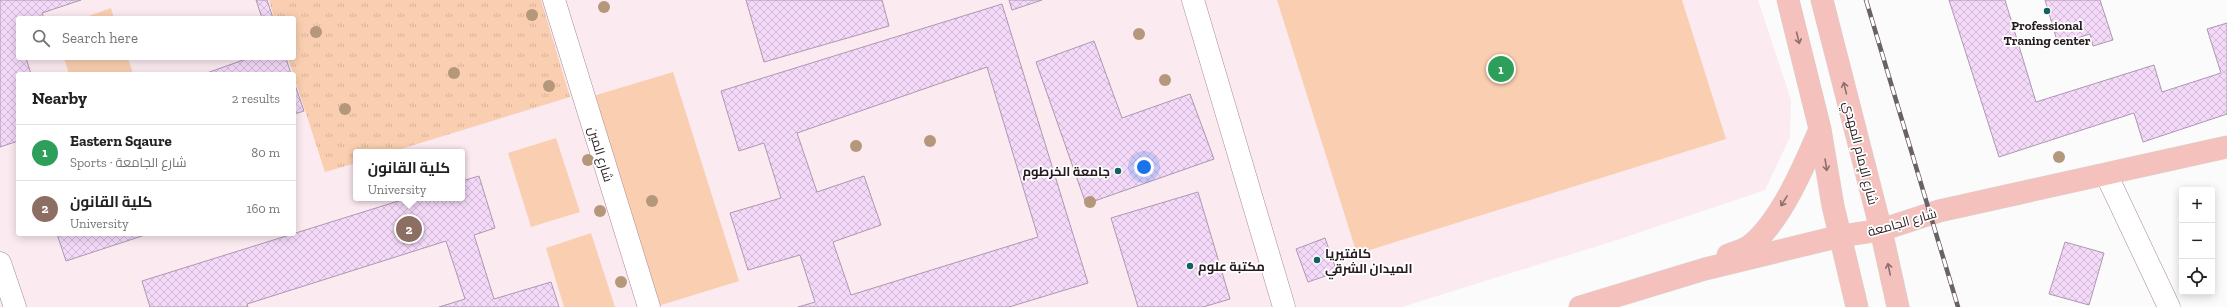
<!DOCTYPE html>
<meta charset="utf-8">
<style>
body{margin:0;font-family:"Zilla Slab",Cairo,serif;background:#f6f6f6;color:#222}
.controls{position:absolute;right:12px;bottom:12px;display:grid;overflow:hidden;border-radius:4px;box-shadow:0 2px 10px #0003}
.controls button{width:36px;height:36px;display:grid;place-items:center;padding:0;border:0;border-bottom:1px solid #e0e0e0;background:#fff;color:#222;font:20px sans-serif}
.you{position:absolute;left:1144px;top:167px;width:14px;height:14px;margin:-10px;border:3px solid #fff;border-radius:50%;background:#1a73e8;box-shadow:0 0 0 6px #1a73e833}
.badge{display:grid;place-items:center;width:26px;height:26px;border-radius:50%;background:#b45309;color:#fff;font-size:13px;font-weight:700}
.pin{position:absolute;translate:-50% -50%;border:2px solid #fff;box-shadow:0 1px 4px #0006}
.popup{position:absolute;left:353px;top:149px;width:112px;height:52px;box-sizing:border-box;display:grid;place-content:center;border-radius:4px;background:#fff;filter:drop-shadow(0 1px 3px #0005);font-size:13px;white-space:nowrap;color:#767676}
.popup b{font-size:15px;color:#222}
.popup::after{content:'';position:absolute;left:50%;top:100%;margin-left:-8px;border:8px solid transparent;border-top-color:#fff}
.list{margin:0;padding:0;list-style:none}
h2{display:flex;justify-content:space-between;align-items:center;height:52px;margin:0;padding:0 16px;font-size:17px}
h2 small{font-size:13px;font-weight:400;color:#767676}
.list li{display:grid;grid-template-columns:26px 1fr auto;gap:12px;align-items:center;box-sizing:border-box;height:56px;padding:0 16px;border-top:1px solid #e0e0e0}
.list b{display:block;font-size:15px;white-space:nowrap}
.list p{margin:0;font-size:13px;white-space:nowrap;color:#767676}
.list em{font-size:13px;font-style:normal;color:#767676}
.icon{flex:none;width:22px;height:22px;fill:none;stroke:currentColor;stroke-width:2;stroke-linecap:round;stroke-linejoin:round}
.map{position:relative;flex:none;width:2227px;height:307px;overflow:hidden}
.search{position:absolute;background:#fff;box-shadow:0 2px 10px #0003;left:16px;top:16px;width:280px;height:44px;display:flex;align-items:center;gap:10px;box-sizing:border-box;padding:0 14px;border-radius:4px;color:#767676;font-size:15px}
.panel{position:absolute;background:#fff;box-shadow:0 2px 10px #0003;left:16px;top:72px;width:280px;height:164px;border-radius:4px}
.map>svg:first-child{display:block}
</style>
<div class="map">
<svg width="2227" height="307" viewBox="0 0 2227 307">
<defs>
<pattern id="grass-tufts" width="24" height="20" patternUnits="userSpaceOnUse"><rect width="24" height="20" fill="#facfb1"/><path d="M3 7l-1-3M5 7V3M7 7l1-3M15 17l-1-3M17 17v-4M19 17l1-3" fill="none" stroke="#d6b198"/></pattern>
<pattern id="building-cross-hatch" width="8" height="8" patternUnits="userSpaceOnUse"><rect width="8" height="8" fill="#f4d9f9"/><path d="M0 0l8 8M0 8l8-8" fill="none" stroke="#d1bad5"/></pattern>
</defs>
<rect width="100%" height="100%" fill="#fbfbfb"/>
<path fill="#fbeaf0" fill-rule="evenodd" d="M0 0H1758L1791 100 1790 137 1765 190 1620 239 1402 307H0ZM18 18H294V58H18ZM18 74H294V234H18ZM356 152H462V198H356Z"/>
<path fill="url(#grass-tufts)" d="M269 0H541L570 97 391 152H356V163L325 172 288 58H294V18H274Z"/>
<path fill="#facfb1" d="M1277 0H1682L1726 139 1357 254Z
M111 8 114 18H83Z
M64 58H128L133 74H69Z
M673 72 739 281 658 306 593 96Z
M556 138 580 212 531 227 508 153Z
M591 233 615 307H564L546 248Z"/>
<path fill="url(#building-cross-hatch)" stroke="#ad98b1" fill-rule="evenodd" d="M0 0H81L42 13 44 18H18V58H26L31 74H18V141L0 147Z
M256 0H267L273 18H262Z
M746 0H882L889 26 764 62Z
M1009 0H1042L1012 10Z
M1949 0H2005L2036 102 2154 65 2162 92 2221 73 2207 29 2227 23V114L2143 142 2134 113 1999 157Z
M2045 0H2100L2113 40 2093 46 2090 34 2058 44Z
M1002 4 1088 283 1009 307H798L815 302 800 255 748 270 730 213 781 198 764 143 739 151 721 91ZM987 67 1038 237 851 295 833 242 881 225 864 176 817 192 797 133Z
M1094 41 1122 118 1190 94 1214 159 1086 204 1036 62Z
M249 58H286L291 74H204Z
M294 82 304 111 294 114Z
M479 176 495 228 474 235 494 299 551 282 559 307H439L465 299 446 241 247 304 248 307H150L142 281 408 198H462V181Z
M1198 192 1230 299 1203 307H1138L1111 218Z
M57 234H148L66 261Z
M1325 238 1337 272 1308 282 1296 249Z
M2065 242 2104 253 2089 305 2049 294Z"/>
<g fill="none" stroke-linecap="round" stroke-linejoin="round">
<g stroke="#a98995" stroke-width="23">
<path id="minor" d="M554 0 649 307
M1193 0 1284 307
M2107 176 2169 307
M0 263 15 307"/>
</g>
<g stroke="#d8d6d7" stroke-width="23">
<path id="major" d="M1788 0 1820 129 1833 206 1857 307
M1822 0 1881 230 1898 307
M1728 255C1735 252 1745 250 1751 245 1781 221 1805 164 1820 129
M1580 307 1705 269 1841 236 1881 230 1939 211 2227 147"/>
</g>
<use href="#minor" stroke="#fff" stroke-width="22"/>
<use href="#major" stroke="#f4c1bc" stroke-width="22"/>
<g stroke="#696164" stroke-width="4.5">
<path id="rail" d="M1866 0 1958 307"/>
</g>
<use href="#rail" stroke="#fff" stroke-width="3" stroke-dasharray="9" stroke-linecap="butt"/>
</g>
<g fill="#b5977c">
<circle cx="604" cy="7" r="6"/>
<circle cx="532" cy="15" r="6"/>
<circle cx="316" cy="32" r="6"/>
<circle cx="1139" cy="34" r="6"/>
<circle cx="454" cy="73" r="6"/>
<circle cx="1165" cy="80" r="6"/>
<circle cx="549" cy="86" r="6"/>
<circle cx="345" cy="109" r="6"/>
<circle cx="930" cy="141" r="6"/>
<circle cx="856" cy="146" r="6"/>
<circle cx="2059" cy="157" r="6"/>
<circle cx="588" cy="160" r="6"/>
<circle cx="652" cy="201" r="6"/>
<circle cx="1090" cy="202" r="6"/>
<circle cx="600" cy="211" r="6"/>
<circle cx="621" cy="282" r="6"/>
</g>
<defs><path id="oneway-shaft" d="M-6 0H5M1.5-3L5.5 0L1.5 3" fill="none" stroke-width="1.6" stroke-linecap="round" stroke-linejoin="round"/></defs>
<g stroke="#8e6e6e">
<use href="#oneway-shaft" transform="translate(1798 38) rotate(76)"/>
<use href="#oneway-shaft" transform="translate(1845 88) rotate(-104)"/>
<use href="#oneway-shaft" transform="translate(1826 165) rotate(81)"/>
<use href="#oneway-shaft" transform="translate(1784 201) rotate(122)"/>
<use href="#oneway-shaft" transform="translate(1889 269) rotate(-102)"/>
</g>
<g fill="#126260" stroke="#fff" stroke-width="1.5">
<circle cx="2047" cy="11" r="4"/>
<circle cx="1118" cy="171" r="4"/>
<circle cx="1317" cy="260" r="4"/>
<circle cx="1190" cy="266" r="4"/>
</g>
<g text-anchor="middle" stroke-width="3.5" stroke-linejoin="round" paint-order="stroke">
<g font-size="13" font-weight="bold" fill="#271b20" stroke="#fff" text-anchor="start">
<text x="2047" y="30" text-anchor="middle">Professional<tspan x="2047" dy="15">Traning center</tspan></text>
<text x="1110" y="176" text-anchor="end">جامعة الخرطوم</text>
<text x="1325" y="258">كافتيريا<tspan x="1325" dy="15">الميدان الشرقي</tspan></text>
<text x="1198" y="271">مكتبة علوم</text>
</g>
<g font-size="13" fill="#271b20" stroke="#fff">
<text transform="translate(1861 153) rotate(76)" y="5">شارع الإمام المهدي</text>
<text transform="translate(601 154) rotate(73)" y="5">شارع المين</text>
<text transform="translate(1902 222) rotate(-16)" y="5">شارع الجامعة</text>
</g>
</g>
</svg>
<div class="controls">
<button>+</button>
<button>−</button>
<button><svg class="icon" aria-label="locate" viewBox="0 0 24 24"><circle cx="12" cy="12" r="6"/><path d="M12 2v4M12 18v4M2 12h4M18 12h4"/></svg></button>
</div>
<div class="you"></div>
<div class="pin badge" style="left:1501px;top:69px;background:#2e9e5b">1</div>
<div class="pin badge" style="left:409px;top:229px;background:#8d6e63">2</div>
<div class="popup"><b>كلية القانون</b>University</div>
<div class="search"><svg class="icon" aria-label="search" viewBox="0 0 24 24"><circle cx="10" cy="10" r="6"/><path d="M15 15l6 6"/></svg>Search here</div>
<section class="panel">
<h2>Nearby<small>2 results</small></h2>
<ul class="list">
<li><span class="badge" style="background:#2e9e5b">1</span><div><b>Eastern Sqaure</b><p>Sports · شارع الجامعة</p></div><em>80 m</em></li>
<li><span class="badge" style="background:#8d6e63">2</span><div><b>كلية القانون</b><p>University</p></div><em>160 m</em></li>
</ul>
</section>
</div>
